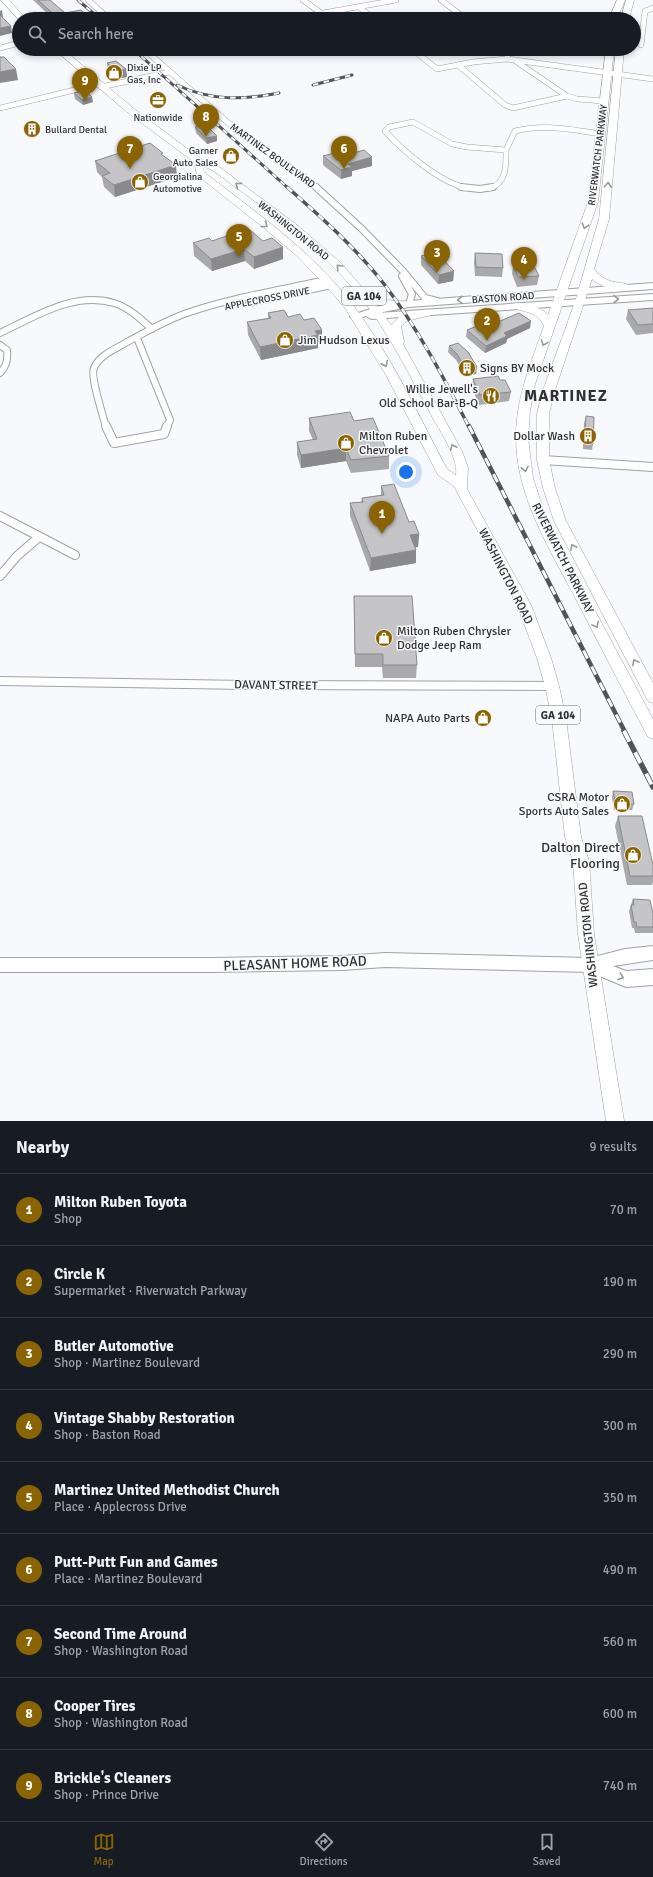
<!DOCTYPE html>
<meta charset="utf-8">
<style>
body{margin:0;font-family:Signika,sans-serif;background:#20242c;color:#f1f3f6}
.you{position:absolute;left:406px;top:472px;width:14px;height:14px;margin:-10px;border:3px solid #fff;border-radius:50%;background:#1a73e8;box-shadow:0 0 0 6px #1a73e833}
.badge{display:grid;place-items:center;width:26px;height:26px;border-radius:50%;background:#8a6402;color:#fff;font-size:13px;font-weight:700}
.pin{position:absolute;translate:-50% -33px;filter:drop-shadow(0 1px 2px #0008)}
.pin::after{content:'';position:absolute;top:21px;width:14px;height:12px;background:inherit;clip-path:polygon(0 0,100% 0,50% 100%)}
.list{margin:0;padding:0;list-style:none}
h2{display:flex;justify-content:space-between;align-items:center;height:52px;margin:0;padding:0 16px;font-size:17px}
h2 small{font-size:13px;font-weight:400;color:#9ea1a6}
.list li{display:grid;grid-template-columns:26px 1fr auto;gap:12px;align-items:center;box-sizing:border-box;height:72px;padding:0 16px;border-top:1px solid #363941}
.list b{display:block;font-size:15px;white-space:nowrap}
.list p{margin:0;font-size:13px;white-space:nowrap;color:#9ea1a6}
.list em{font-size:13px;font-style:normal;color:#9ea1a6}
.icon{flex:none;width:22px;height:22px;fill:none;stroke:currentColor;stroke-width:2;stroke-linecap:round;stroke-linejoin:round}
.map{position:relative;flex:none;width:653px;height:1121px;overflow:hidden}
.search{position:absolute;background:#171b24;box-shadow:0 2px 6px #0003;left:12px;right:12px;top:12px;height:44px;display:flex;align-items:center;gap:10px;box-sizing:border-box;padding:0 14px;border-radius:22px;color:#9ea1a6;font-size:15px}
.sheet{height:700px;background:#171b24}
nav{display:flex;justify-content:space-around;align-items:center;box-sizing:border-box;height:56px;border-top:1px solid #363941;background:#171b24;font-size:11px;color:#9ea1a6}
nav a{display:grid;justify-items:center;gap:2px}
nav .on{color:#8a6402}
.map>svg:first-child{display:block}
</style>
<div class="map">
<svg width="653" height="1121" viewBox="0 0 653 1121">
<rect width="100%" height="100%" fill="#f8f9fd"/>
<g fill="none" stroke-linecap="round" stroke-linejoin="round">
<g stroke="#a1a2a5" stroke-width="6">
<path id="street-far2" d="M88 0 109 19
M303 0 321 13
M441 0 466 19
M359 7 374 19
M295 18 396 0
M641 45 645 11 653 8
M0 48 19 43
M144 49 241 134 305 177 317 188
M412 49 437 69 473 62 507 59 653 79
M504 49 508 53 507 59
M514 60 567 96 577 99 604 101
M458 65 505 105 513 108 567 96
M101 87 169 72
M0 108 99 84
M506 150 515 131C544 124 571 129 600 134
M466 188C438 181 404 152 385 131L389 127 413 122 452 144 467 147 506 150C506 165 507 183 490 188"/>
</g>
<g stroke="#a1a2a5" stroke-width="8">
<path id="street-far1" d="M316 187 362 229 403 271 425 298 437 301
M461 187 480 189 493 187
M402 276 412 294 409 304
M249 303 331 285
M0 333C34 317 74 291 114 303 128 307 141 319 152 329
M137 338 170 420 167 427
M0 345 7 350C8 359 7 366 0 373
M106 427C103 416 90 376 94 368 99 355 116 349 127 342 146 332 166 320 187 313 229 298 282 290 326 280"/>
</g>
<g stroke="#a1a2a5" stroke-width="10">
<path id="street" d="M106 426 114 443 164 434 167 426
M543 460 653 467
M0 516 75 555
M0 576 17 556 39 537
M0 681 246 685 552 686"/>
</g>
<g stroke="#a1a2a5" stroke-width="2">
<path id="secondary" d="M653 283V289L409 307 378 313 653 294V300L371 319 366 316 355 320 350 317 352 315 386 304 409 301Z
M653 946V960L613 966 626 971 653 969V985L626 987 590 972 385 967 342 970 213 972H0V958H213L342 956 385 953 590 958 625 949Z"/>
</g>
<g stroke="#a1a2a5" stroke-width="1">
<path id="primary" d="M1 0H9L26 19 19 20Z
M617 0H625L617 19H609Z
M626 0H634L629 19H621Z
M54 49H63L133 108 201 159 218 166 297 225 342 264 366 292 386 300 413 302 414 304 413 306 409 307 384 306 375 303 391 325 399 317 427 310 432 313 431 315 407 321 401 326 404 342 403 344 462 451 468 468 467 489 531 605 551 658 559 686 566 719 581 837 589 861 594 934 624 1121H606L578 934 573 861 565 837 552 719 545 686 537 658 517 605 454 486 438 475 386 375 345 308 327 287 297 256 264 228 197 175 194 162 127 112ZM203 166 212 170C266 209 321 248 363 300 389 334 408 372 428 409 436 426 459 456 456 475L447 469C413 405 383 337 334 282 296 240 249 207 204 172Z
M606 49H614L598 202 535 384 530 411 528 438 533 478 547 521 653 719V739L648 737C624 692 601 648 578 603 551 551 516 498 516 437 516 398 531 363 544 326 538 312 526 312 512 308L511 306 516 303C528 305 540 306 548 315L588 202Z
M616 49H624L609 219 594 269C609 288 623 279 631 287 623 295 599 286 592 279L554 393 549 414V460L555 488 566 521 653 683V703L648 701 554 521 543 488 537 460V414L542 393 575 302 599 219Z"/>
</g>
<use href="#street-far2" stroke="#fff" stroke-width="5"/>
<use href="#street-far1" stroke="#fff" stroke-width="6"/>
<use href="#street" stroke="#fff" stroke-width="8"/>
<use href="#secondary" fill="#fff" fill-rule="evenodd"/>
<use href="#primary" fill="#fff" fill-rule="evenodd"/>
<g stroke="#535355" stroke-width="3">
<path id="rail-far3" d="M78 0 100 19
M133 49 288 188
M177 85C210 101 244 100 279 93
M313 85 352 75"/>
</g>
<g stroke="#535355" stroke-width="3.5">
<path id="rail-far2" d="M287 187C321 217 356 248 384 284 417 327 444 378 469 427"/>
</g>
<g stroke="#535355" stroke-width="4.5">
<path id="rail-far1" d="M469 426 625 732"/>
</g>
<g stroke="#535355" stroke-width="5.5">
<path id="rail" d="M624 731 653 787"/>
</g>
<use href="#rail-far3" stroke="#f8f9fd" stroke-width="2" stroke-dasharray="5.5" stroke-linecap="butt"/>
<use href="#rail-far2" stroke="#f8f9fd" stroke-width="2.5" stroke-dasharray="7" stroke-linecap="butt"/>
<use href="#rail-far1" stroke="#f8f9fd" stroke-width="3" stroke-dasharray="9" stroke-linecap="butt"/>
<use href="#rail" stroke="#f8f9fd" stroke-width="4" stroke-dasharray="12" stroke-linecap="butt"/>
</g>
<path fill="#a9a9ab" d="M33 0H50L65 13 91 19H53Z
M107 63 126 69 127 77 117 79 108 72Z
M74 93 93 102 83 105 75 99Z
M195 127 217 141 207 144 196 133Z
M163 155 177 177 115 197 104 187 102 177 97 172 95 161Z
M323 156 339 157H372V166L352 171V176L341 179 323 165Z
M212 241 283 259 254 269 245 261 212 271 194 256 193 243Z
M475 253 503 268 502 277 475 276 474 262Z
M421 256 454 271 453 281 438 284 421 265Z
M513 265 539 276 537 285 517 287 512 274Z
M653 308V333L636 335 626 319 628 310Z
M268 313 304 320 322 330V342L318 343V348L261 360 248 335 247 322 268 318Z
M491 325 530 328 507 339 506 343 485 353 466 337 467 330Z
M449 346 476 374 465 375 456 360 448 352Z
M473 379 500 380 511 392 509 401 479 405 472 388Z
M586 416 593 444 592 450 583 449 584 423Z
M309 418 354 421 389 456V469L351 473 346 461 301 468 297 455V442L313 440 309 431Z
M381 486 419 534 418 547H415L416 550V563L370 571 350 516V503L361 502 362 498 381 495Z
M354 596 417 665 416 678H383L382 667H355Z
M613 791 634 804 632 810H614L612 798Z
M618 816 653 865V882L652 885H627L615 826Z
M633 899 653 914V933H635L634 928H632L629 911Z"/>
<path fill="#8a898b" d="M2 10 3 18 0 19V11Z
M11 26 12 33 0 36V28Z
M16 69 18 80 0 83V72Z
M126 69 127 77 117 79 116 71Z
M92 97 93 102 83 105 82 100Z
M217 136V141L207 144 206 138Z
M372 157V166L352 171V176L341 179V170L348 164Z
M176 165 177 177 115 197 114 185Z
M283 247V259L254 269V257Z
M244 249 245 261 212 271 211 259Z
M454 271 453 281 438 284 439 275Z
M531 321 530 328 507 339 506 343 485 353 486 346 504 333Z
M322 330V342L318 343V348L261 360 260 347 315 331Z
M477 367 476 374 465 375 466 369Z
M346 448V461L301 468V455Z
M419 534 418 547 409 548 410 535Z
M416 550V563L370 571 371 558Z"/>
<path fill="#c5c4c7" stroke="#8a898b" d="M38 0H50L65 13 81 10 91 19H59Z
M0 15 11 26 0 28Z
M0 57H4L16 69 0 72Z
M116 61 126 69 116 71 107 63Z
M85 90 92 97 82 100 74 93Z
M206 125 217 136 206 138 195 127Z
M150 143 163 153 161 154 176 165 114 185 102 176 110 173 95 161Z
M364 150 372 157 348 164 352 167 341 170 323 156 334 153 339 157Z
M247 229 250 230 263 241 272 238 283 247 254 257 244 249 211 259 193 243 209 238 212 241Z
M436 252 454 271 439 275 421 256Z
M475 253 502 254 503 268 476 267Z
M533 264 539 276 518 277 513 265Z
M653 308V324L638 325 628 310Z
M284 310 288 317 300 314 304 320 314 318 322 330 315 331 318 335 260 347 247 322 271 318 268 313Z
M519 313 531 321 504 333 507 336 486 346 467 330 487 322 491 325Z
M458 343 468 352 477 367 466 369 457 354 449 346Z
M498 376 500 380H505L511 392 480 395 473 379Z
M350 412 354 421 373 418 389 456 351 460 346 448 301 455 297 442 317 439 309 418Z
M586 416 594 417 593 444 584 443Z
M394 484 409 522 414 521 419 534 410 535 416 550 371 558 350 503 363 502 362 498 384 495 381 486Z
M354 596H412L417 665H383V654H355Z
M613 791 632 792 634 804H616Z
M618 816H642L653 865V876H630Z
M633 899 650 900 653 914V927H637L636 922H634L631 905H634Z"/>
<defs><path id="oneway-chevron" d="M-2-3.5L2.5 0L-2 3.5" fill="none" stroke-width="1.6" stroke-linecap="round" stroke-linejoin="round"/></defs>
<g stroke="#989898">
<use href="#oneway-chevron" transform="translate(238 185) rotate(-143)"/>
<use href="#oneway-chevron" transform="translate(608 185) rotate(-85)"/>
<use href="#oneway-chevron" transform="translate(265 225) rotate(39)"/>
<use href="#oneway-chevron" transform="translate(585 226) rotate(108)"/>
<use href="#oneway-chevron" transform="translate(339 267) rotate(-134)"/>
<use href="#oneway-chevron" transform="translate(616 299) rotate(-4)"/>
<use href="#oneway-chevron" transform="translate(460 300) rotate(176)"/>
<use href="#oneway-chevron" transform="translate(544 343) rotate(111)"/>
<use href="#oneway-chevron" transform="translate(385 364) rotate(63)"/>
<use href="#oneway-chevron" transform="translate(453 447) rotate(-116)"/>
<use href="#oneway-chevron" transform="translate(525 469) rotate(79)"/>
<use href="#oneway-chevron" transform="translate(573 547) rotate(-117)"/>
<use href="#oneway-chevron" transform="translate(596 625) rotate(62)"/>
<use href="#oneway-chevron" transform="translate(635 662) rotate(-118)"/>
<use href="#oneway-chevron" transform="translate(621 977) rotate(20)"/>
</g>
<defs>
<g id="shop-disc" transform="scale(0.9)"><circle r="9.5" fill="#8a6402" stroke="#f8f9fd"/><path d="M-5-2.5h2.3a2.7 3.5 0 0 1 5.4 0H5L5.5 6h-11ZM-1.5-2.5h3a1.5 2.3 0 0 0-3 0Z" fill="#fff"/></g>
<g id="office-disc" transform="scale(0.9)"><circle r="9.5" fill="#8a6402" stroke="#f8f9fd"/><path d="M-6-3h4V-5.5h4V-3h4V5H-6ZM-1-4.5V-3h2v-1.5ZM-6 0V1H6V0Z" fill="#fff"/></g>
<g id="building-disc" transform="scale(0.9)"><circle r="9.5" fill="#8a6402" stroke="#f8f9fd"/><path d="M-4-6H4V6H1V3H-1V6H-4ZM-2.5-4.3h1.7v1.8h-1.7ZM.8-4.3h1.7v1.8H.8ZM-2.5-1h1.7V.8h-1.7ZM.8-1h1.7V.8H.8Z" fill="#fff"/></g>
<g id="restaurant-disc" transform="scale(0.9)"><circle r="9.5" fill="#8a6402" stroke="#f8f9fd"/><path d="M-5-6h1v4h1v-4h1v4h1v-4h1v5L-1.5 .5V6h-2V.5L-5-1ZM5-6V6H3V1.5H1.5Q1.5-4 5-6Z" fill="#fff"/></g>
</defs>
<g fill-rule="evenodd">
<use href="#shop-disc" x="114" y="73"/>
<use href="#office-disc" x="158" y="100"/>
<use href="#building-disc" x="32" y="129"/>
<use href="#shop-disc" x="231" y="156"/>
<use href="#shop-disc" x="140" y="182"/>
<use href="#shop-disc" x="285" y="340"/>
<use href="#building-disc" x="467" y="368"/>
<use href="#restaurant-disc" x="491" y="396"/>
<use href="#building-disc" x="588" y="436"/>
<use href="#shop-disc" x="346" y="443"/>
<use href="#shop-disc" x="384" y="638"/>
<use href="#shop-disc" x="483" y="718"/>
<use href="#shop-disc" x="622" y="804"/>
<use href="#shop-disc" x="633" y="855"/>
</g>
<g text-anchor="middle" stroke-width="3" stroke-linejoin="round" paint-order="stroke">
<g font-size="10" fill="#313132" stroke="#f8f9fd" text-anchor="start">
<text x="127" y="71">Dixie LP<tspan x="127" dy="12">Gas, Inc</tspan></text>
<text x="158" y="121" text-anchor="middle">Nationwide</text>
<text x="45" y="133">Bullard Dental</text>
<text x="218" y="154" text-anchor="end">Garner<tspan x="218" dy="12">Auto Sales</tspan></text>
<text x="153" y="180">Georgialina<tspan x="153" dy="12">Automotive</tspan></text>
</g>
<g font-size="10" fill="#313132" stroke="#f8f9fd">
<text transform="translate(273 155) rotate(36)" y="4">MARTINEZ BOULEVARD</text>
<text transform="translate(597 155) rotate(-83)" y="4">RIVERWATCH PARKWAY</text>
<text transform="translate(294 230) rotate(39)" y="4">WASHINGTON ROAD</text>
<text transform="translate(503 297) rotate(-4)" y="4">BASTON ROAD</text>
<text transform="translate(267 298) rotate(-11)" y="4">APPLECROSS DRIVE</text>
</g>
<g fill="#f8f9fd" stroke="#6d6d6f" stroke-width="1">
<rect x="342" y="287" width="44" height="18" rx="3"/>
<rect x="536" y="706" width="44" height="18" rx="3"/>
</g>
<g font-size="11" font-weight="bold" fill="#313132">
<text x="364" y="300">GA 104</text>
<text x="558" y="719">GA 104</text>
</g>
<g font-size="12" fill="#313132" stroke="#f8f9fd" text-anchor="start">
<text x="298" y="344">Jim Hudson Lexus</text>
<text x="480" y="372">Signs BY Mock</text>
<text x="478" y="393" text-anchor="end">Willie Jewell's<tspan x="478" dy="14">Old School Bar-B-Q</tspan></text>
<text x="359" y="440">Milton Ruben<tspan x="359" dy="14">Chevrolet</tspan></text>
<text x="575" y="440" text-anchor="end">Dollar Wash</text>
<text x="397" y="635">Milton Ruben Chrysler<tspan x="397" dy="14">Dodge Jeep Ram</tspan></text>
<text x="470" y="722" text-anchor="end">NAPA Auto Parts</text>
<text x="609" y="801" text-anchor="end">CSRA Motor<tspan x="609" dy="14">Sports Auto Sales</tspan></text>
</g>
<g font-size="12" fill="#313132" stroke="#f8f9fd">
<text transform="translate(563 558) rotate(63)" y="4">RIVERWATCH PARKWAY</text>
<text transform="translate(506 576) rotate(63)" y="4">WASHINGTON ROAD</text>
<text transform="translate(276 685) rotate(1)" y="4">DAVANT STREET</text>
<text transform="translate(588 935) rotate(-96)" y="4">WASHINGTON ROAD</text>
</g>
<g font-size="14" fill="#313132" stroke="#f8f9fd" text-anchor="end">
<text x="620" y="852">Dalton Direct<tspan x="620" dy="16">Flooring</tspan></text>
</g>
<g font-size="14" fill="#313132" stroke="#f8f9fd">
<text transform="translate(295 963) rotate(-2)" y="5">PLEASANT HOME ROAD</text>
</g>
<g font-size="16" font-weight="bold" letter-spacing="1" fill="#313132" stroke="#f8f9fd">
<text x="566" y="401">MARTINEZ</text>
</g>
</g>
</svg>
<div class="you"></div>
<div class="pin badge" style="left:382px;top:534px">1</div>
<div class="pin badge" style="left:487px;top:341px">2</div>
<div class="pin badge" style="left:437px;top:273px">3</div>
<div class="pin badge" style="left:524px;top:280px">4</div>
<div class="pin badge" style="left:239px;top:257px">5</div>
<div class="pin badge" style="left:344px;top:169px">6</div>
<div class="pin badge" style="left:130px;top:169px">7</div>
<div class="pin badge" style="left:206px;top:137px">8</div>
<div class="pin badge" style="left:85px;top:101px">9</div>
<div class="search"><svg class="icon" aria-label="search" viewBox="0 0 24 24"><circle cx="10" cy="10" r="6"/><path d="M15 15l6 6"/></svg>Search here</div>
</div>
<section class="sheet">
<h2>Nearby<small>9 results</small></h2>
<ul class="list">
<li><span class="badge">1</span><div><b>Milton Ruben Toyota</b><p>Shop</p></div><em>70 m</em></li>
<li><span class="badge">2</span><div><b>Circle K</b><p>Supermarket · Riverwatch Parkway</p></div><em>190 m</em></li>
<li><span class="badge">3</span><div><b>Butler Automotive</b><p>Shop · Martinez Boulevard</p></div><em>290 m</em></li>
<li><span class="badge">4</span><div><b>Vintage Shabby Restoration</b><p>Shop · Baston Road</p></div><em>300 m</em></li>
<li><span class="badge">5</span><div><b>Martinez United Methodist Church</b><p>Place · Applecross Drive</p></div><em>350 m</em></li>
<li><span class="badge">6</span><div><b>Putt-Putt Fun and Games</b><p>Place · Martinez Boulevard</p></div><em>490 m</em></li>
<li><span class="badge">7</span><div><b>Second Time Around</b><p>Shop · Washington Road</p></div><em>560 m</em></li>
<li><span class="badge">8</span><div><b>Cooper Tires</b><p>Shop · Washington Road</p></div><em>600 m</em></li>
<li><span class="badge">9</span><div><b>Brickle's Cleaners</b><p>Shop · Prince Drive</p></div><em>740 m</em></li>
</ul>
</section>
<nav>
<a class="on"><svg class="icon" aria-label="map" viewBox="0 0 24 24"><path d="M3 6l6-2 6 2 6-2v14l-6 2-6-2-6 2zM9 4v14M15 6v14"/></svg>Map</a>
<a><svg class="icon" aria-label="directions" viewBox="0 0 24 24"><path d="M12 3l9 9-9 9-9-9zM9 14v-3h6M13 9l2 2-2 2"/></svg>Directions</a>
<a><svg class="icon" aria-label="saved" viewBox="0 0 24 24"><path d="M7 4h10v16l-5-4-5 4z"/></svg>Saved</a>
</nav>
